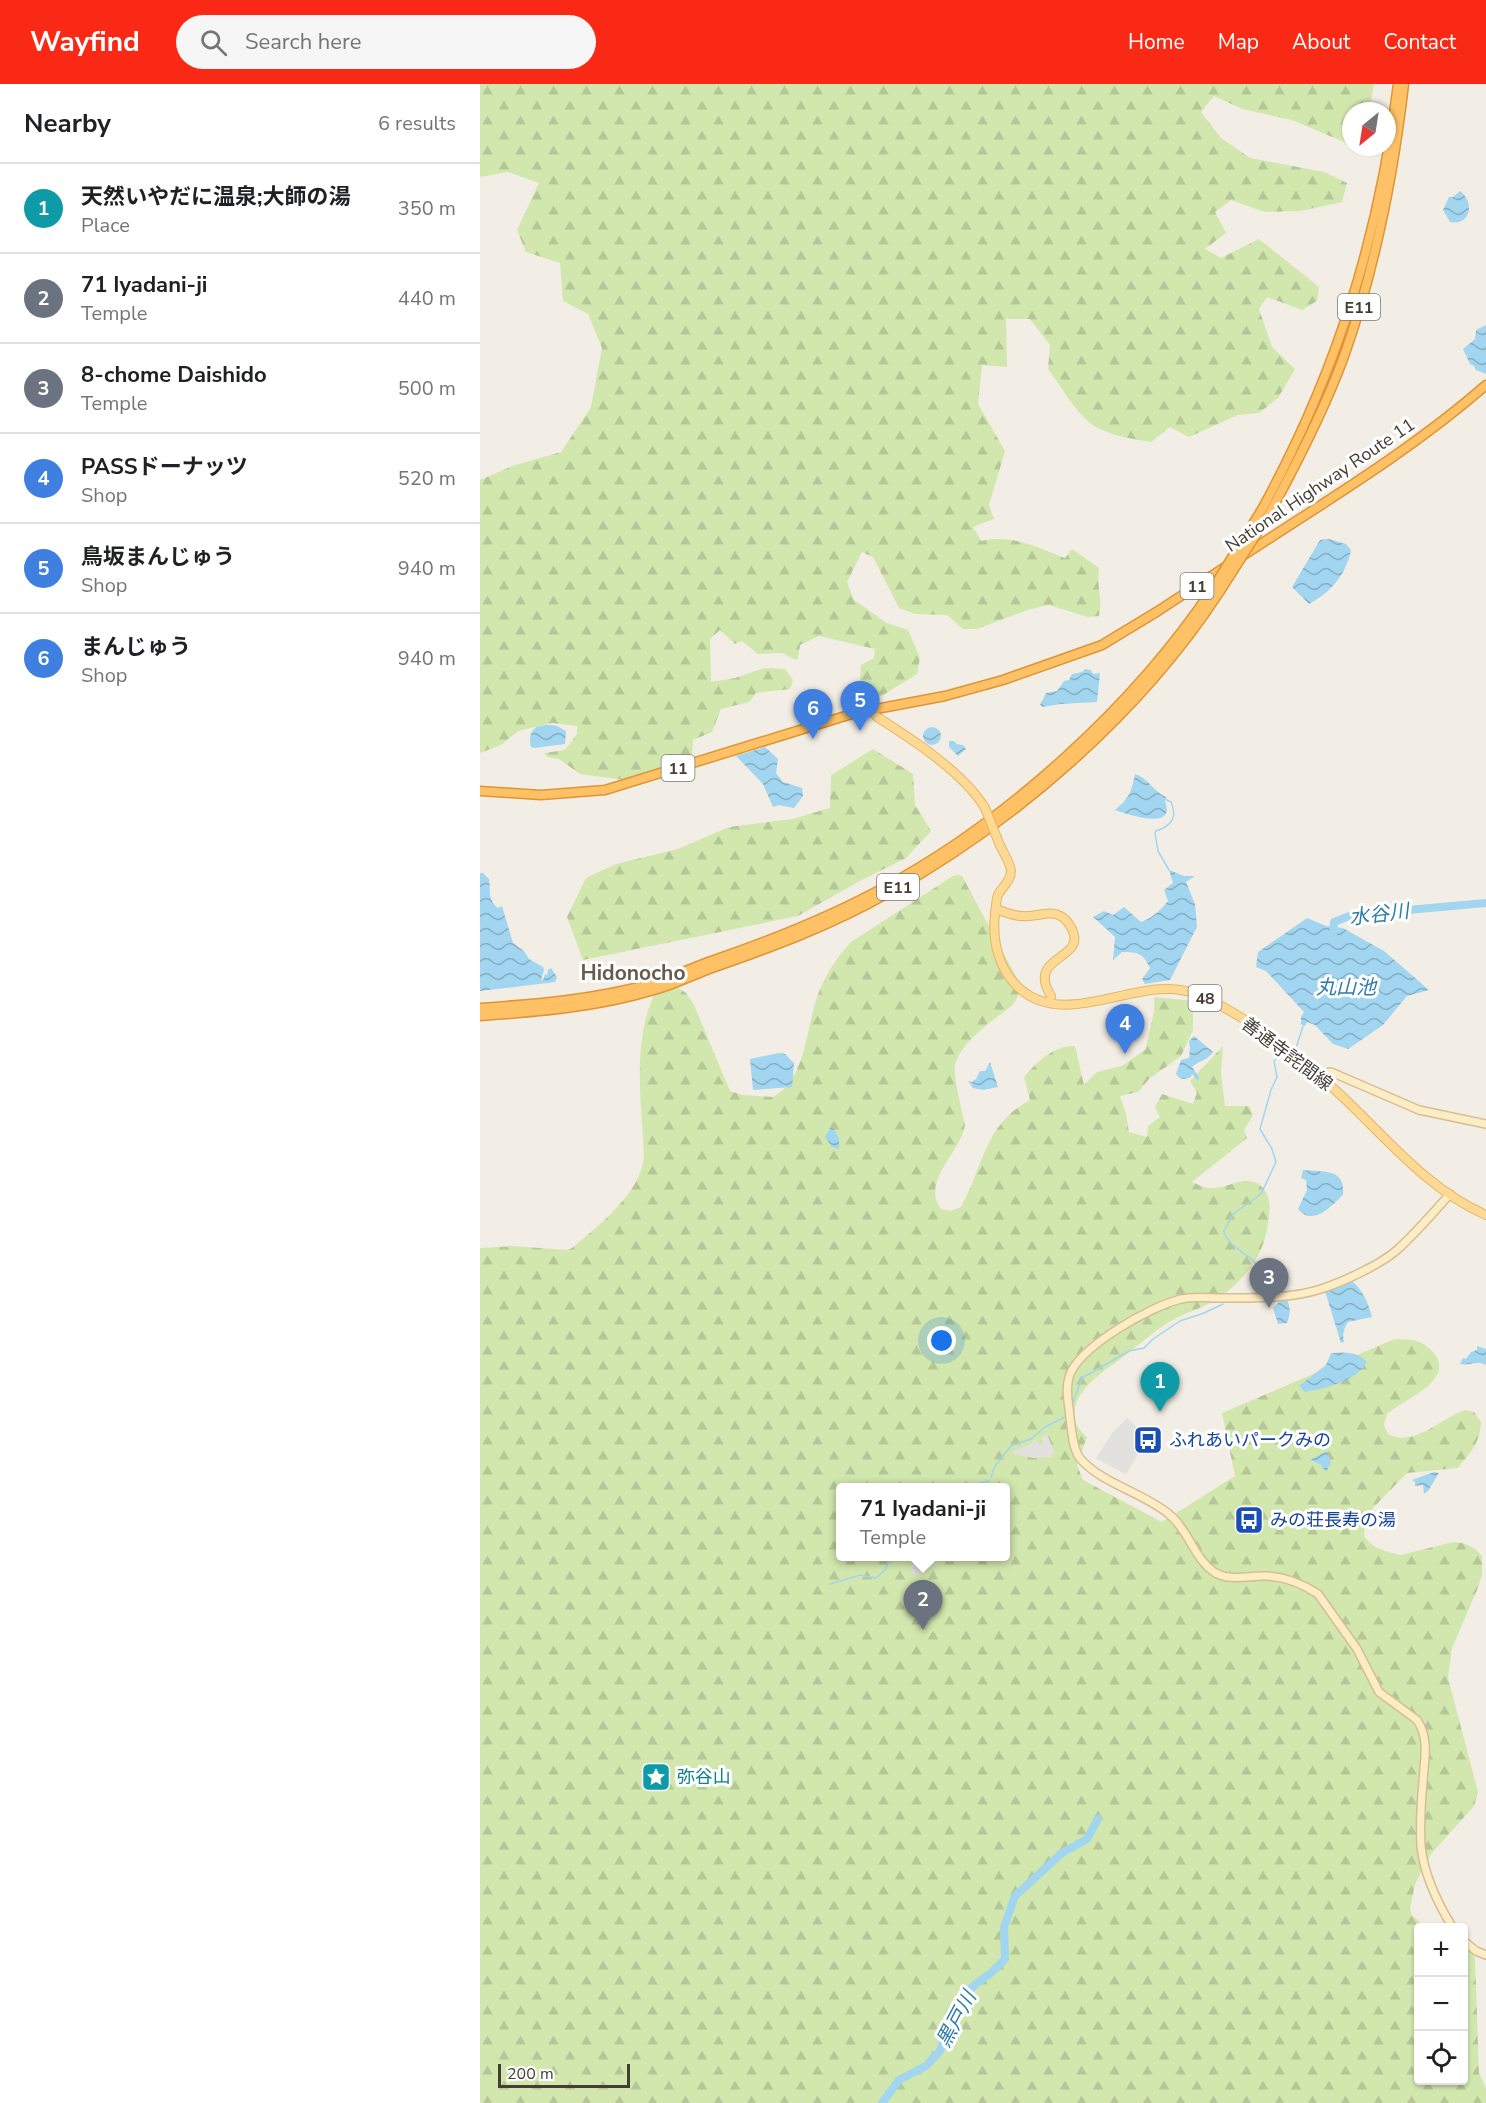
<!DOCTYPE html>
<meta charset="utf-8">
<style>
body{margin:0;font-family:"Nunito Sans","Noto Sans JP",sans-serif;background:#f6f6f6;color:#202124}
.controls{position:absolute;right:18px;bottom:18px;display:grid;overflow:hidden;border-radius:6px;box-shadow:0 2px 4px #0004}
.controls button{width:54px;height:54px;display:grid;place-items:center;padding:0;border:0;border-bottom:2px solid #e0e0e0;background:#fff;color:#202124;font:30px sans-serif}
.compass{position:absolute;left:862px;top:18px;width:54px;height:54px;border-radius:50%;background:#fff;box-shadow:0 2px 4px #0004;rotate:210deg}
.scale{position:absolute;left:18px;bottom:15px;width:132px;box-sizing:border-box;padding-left:6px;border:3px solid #453e35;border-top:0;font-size:16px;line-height:21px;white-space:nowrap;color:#453e35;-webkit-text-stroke:4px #fff;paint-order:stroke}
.you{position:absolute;left:462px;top:1257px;width:21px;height:21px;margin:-15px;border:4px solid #fff;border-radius:50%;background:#1a73e8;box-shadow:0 0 0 9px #1a73e833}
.badge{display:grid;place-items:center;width:39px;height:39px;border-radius:50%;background:#fa2915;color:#fff;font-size:20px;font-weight:700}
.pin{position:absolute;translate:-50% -50px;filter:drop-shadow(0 2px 3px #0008)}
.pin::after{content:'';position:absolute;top:32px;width:21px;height:18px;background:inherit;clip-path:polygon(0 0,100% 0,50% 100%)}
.popup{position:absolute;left:356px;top:1399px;width:174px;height:78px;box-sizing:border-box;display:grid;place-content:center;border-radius:6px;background:#fff;filter:drop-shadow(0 2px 4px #0005);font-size:20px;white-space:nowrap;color:#757577}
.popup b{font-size:22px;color:#202124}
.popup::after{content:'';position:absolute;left:50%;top:100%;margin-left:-12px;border:12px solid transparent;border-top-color:#fff}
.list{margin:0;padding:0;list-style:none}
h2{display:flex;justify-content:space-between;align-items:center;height:78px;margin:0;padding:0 24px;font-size:26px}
h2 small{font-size:20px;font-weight:400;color:#757577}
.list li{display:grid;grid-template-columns:39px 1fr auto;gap:18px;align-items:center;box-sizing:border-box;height:90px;padding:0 24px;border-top:2px solid #e0e0e0}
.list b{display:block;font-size:22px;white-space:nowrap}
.list p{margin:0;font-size:20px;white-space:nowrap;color:#757577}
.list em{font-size:20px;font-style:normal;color:#757577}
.icon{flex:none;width:33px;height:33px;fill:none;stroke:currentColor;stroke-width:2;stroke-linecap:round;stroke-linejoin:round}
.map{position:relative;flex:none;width:1006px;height:2019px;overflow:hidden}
header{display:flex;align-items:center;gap:36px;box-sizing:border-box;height:84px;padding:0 30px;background:#fa2915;color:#fff}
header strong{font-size:28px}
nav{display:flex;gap:33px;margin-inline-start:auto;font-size:21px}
.search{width:420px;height:54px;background:#f6f6f6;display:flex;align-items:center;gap:15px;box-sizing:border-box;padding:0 21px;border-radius:33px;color:#757577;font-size:22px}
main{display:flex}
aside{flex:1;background:#fff}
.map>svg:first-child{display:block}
</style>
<header>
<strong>Wayfind</strong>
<div class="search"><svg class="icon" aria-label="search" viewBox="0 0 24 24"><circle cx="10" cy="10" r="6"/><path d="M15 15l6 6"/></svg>Search here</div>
<nav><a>Home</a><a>Map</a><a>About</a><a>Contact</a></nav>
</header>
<main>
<aside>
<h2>Nearby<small>6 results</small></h2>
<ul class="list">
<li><span class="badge" style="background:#0f9aa8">1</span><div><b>天然いやだに温泉;大師の湯</b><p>Place</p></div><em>350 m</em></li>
<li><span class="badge" style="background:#6b7280">2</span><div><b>71 Iyadani-ji</b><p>Temple</p></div><em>440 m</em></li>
<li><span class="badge" style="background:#6b7280">3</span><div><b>8-chome Daishido</b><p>Temple</p></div><em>500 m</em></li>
<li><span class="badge" style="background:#3f7fe0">4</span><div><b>PASSドーナッツ</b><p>Shop</p></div><em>520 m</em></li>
<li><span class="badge" style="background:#3f7fe0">5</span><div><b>鳥坂まんじゅう</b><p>Shop</p></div><em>940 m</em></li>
<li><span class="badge" style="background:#3f7fe0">6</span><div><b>まんじゅう</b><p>Shop</p></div><em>940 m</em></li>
</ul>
</aside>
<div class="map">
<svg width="1006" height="2019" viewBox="0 0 1006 2019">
<defs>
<pattern id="forest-firs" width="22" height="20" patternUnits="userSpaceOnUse" patternTransform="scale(1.5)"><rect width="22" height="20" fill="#d1e7ae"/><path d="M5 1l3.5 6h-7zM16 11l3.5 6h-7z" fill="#b5c796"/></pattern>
<pattern id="water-waves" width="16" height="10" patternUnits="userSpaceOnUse" patternTransform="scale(1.5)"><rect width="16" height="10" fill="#a1d5f0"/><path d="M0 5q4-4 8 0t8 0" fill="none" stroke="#85aec3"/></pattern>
</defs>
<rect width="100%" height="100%" fill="#f3eee5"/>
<path fill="url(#forest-firs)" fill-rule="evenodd" d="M0 0H894L889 27H871V61L812 36 762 25 734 12 721 28 741 54 770 74 844 88 867 99 862 118 821 127 785 128 751 116 735 128 746 149 725 165 741 174 779 155 839 203 837 217 822 226 787 213 779 225 792 263 815 285 798 314 779 329 758 331 709 353 690 343 671 358C652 355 633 352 616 343 598 333 581 302 568 285L570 261 550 235H529L526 234 527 283 502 281 498 320 525 367 509 421 514 435 493 443 501 457C533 450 555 463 585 474L592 465 619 484C616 501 623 515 619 532L608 533 569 521 547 526 497 545H483L467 531 435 530 419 524 393 473 382 468 367 498 374 516 407 539 428 546 440 574 437 590 400 613 379 612 381 581 394 574 395 565 339 552 320 561 318 574 316 576 302 569 278 570 262 557 255 560 240 546 230 555 231 598 255 594 284 584 305 585 313 596 310 605 276 609 269 618 241 625 232 648 213 656 212 674 145 696 100 690 79 675 67 673 64 669 85 666 97 650V642L72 639 38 647 21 661 0 669V396L32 382 81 368 111 323 122 264 108 230 83 217 80 179 46 168 37 146 59 99 28 88 0 93Z
M393 665 433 690 435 721 451 747 426 774 378 798 318 832 103 876 87 833 106 794 136 780 198 765 249 743 312 735 350 724 351 691Z
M479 791 482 792 538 896C538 902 540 909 537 914 533 924 521 929 513 936 499 947 480 963 475 981 473 992 482 1027 485 1040 482 1068 440 1097 461 1125L471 1127 481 1123C504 1081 504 1041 550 1016L544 993C557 978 574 961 595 962L604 1001 617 988 642 982 666 965C668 947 676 931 674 913L713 917V946L701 972 669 995 658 1008 640 1012 646 1030 649 1048 667 1053 668 1042 680 1033 675 1023 682 1010 713 1020 717 1009 710 997 743 962 741 989 745 1022H769L773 1031 764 1046 767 1054 712 1098C719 1101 726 1105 733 1104 749 1104 766 1089 781 1102 792 1112 790 1127 788 1140 783 1172 768 1191 743 1211 726 1224 704 1228 686 1240 671 1250 657 1262 643 1273 623 1288 587 1309 596 1339 597 1344 603 1349 607 1353L597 1381 603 1396 682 1438 755 1392 742 1329 912 1256C927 1254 941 1255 952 1267 979 1296 923 1315 907 1330L904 1341 908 1350C934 1364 961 1334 985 1326L994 1328 1001 1338C1000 1359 991 1368 978 1384L927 1389 893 1424 887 1433 884 1448 885 1454 895 1463 908 1468 921 1471 973 1458C986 1458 994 1463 1002 1472V1491L997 1506 972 1564 968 1594 998 1708 994 1722 951 1770 935 1800 930 1825 932 1831 942 1840 951 1843 938 1844V1996H984V1857L990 1863 995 1875 999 1989 1006 2004V2019H0V1164L33 1162 87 1166 92 1164C118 1142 161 1109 164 1073 162 1019 151 957 176 907L194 901 206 909 214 921 250 1007 263 1011 293 1013C326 996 326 944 337 913 344 893 356 874 371 858L473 792ZM360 1404H526V1472H360Z"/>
<path fill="#e3e1de" d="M647 1334 668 1353 646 1391 616 1374 632 1349Z
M567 1350 574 1367 571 1373 553 1374 533 1370 532 1368 551 1360 555 1355 560 1361 564 1358 561 1354Z
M454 1473 464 1474 440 1490H431L430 1480 449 1477Z"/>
<path fill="url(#water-waves)" d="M980 107C995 118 991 142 970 138L963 126 969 113H973Z
M1006 241V290L996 286 994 282 990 280 983 265 995 255 996 246Z
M849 455 866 460 871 466C866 491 851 508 829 520L812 503 840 456Z
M605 585 611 586 613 590 620 589 617 618 580 620 563 623 560 621 566 609 577 607 584 597 589 596 592 590 602 588Z
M71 641 77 642 86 647 85 660 54 664 51 663C49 657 50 648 55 644 58 641 67 641 71 641Z
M443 652a9 9 0 1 1 18 0a9 9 0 1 1-18 0Z
M469 657H474L477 660 483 661 486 665 478 672 469 663Z
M285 663 298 675 296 689 303 698 322 704 323 712 314 724 299 721 293 723 283 700 256 672Z
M655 690C667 693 674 708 686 713L685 717C697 748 647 730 635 726 649 714 651 710 655 690Z
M689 786 704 792H715L706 798 715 820 717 843 690 896 665 900 662 895 670 884C663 869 658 868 642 868L633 876 635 853 613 833 624 827 633 831 644 823 661 838C672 834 680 827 688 817L684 806 693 799Z
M0 789H3L9 795C11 807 7 815 18 824L22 822 33 859 44 867 49 875 63 883 64 886 61 896H63L65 890 67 891 68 886 71 884 77 893 75 898 0 907Z
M827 834 846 842 863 844 904 867 949 906 927 912 903 941 868 965 853 960 835 941 827 938 825 942 821 940V933L824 928 786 887 776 883 778 868Z
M714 952 733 968C726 978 719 976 712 983L719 993 718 997 712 990 711 993C705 996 700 996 696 990L701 976 709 974 710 964 709 957Z
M299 969 305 970 314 979 312 1003 273 1006 270 975Z
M510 978 518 1003 503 1006 493 1004 488 997 492 998 496 995 500 987H505Z
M350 1044H353L359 1054V1065L352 1063 345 1053Z
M823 1086C843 1088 866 1084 863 1111 851 1122 834 1143 818 1125L827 1106 826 1096 821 1094Z
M869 1194C882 1205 888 1217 892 1233L868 1238C864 1244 862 1250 864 1258L861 1259 845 1207Z
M802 1215 807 1216C811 1224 810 1231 807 1239L798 1240 793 1224Z
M997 1262 1006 1265V1281C996 1276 989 1282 980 1280L983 1274 986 1275 991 1268 997 1266Z
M851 1269C864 1268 878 1267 887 1278 876 1298 845 1304 825 1308L819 1302 846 1281Z
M847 1367 851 1378 846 1388 840 1380 830 1376Z
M954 1388 959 1389 948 1407 944 1410 943 1401 935 1402V1398L932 1396Z"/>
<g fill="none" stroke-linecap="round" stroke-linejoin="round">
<path stroke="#a1d5f0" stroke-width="1.5" d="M685 715 691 718C698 734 691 742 676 747L675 749 678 767 689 786
M814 965 816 964 823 942
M776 1201 784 1198C781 1170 747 1167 744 1147L753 1130 781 1110 796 1078 792 1065 780 1045 791 1006 797 993 794 977 804 968
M592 1321 602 1294 649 1267 664 1264 673 1255 700 1237 724 1229 743 1220
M511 1393 515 1382 531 1362 551 1355 565 1343 585 1333
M495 1404 499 1399 509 1397
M350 1500 380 1491 396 1494 406 1485 407 1480 419 1472"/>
<path stroke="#a1d5f0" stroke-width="8" d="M853 852 854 838 872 831 1006 819
M402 2019 419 1996 446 1982 460 1967 463 1957 476 1930 487 1914 492 1903 512 1888 525 1875 524 1843 535 1812 582 1769 607 1755 618 1735"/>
<g stroke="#d3bf95" stroke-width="10">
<path id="secondary" d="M836 991 851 988 939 1026 1006 1040
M970 1110C953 1129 936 1149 917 1166 900 1181 862 1198 841 1205 810 1215 773 1214 742 1214 729 1214 714 1212 701 1215 671 1222 598 1263 589 1293 585 1307 589 1320 590 1334 592 1346 592 1362 599 1373 619 1399 665 1409 690 1431 709 1447 714 1474 734 1488 749 1498 770 1491 787 1492 806 1493 823 1500 838 1510L877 1565 899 1608 937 1636C950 1655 944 1676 943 1698 941 1719 940 1742 941 1762 944 1791 958 1820 973 1844
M984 1857 996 1867 1006 1871"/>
</g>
<g stroke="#e3b563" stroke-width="10">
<path id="primary" d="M391 626 397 633C432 655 484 689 505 724
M517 754C520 764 531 779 531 787 531 797 522 803 518 811 516 816 516 823 515 829 512 856 518 885 539 904 589 949 663 886 719 911 766 932 815 969 853 1004 902 1048 944 1104 1006 1131
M516 825C525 828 533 832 542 832 560 834 576 821 589 840 614 878 544 868 571 912L570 918"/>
</g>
<g stroke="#dd9535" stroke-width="11">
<path id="highway" d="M781 427C856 291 899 154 918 0
M788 432C816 381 843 329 863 275 895 186 913 94 924 0
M764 471C846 417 932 366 1006 301
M0 707 61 711 125 706 375 629 465 612 523 596 622 561 678 527 748 481
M0 924C57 920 115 915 170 900 192 894 213 883 234 876 292 856 350 833 405 803 529 736 655 621 733 504
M0 932C58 928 118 923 174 906 193 901 211 892 229 885 290 864 352 841 408 809 536 737 660 630 740 507"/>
</g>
<use href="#secondary" stroke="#feecc4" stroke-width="7"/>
<use href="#primary" stroke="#fed993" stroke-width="8"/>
<use href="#highway" stroke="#fec166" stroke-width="8"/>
<g stroke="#e3b563" stroke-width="10" stroke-linecap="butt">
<path id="primary-bridge" d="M505 724 517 754"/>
</g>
<g stroke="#dd9535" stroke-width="11" stroke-linecap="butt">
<path id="highway-bridge" d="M733 504 781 427
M740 507 788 432"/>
</g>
<use href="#primary-bridge" stroke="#fed993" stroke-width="8"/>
<use href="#highway-bridge" stroke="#fec166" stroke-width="8"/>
</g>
<defs>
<g id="bus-square" transform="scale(1.5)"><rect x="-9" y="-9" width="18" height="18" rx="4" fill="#1a4fb4" stroke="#fff"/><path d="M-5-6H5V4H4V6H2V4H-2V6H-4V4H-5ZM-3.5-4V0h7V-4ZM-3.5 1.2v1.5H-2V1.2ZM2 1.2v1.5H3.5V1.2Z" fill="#fff"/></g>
<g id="sight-square" transform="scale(1.5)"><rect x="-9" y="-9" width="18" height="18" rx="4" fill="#0f9aa8" stroke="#fff"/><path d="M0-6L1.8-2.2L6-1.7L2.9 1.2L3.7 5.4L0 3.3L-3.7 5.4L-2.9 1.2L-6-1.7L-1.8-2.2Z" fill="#fff"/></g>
</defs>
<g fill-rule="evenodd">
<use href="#bus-square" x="668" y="1356"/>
<use href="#bus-square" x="769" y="1436"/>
<use href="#sight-square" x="176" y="1693"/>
</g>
<g text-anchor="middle" stroke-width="6" stroke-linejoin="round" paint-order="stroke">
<g fill="#fff" stroke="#7d7872" stroke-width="1.5">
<rect x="858" y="210" width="42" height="26" rx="4.5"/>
<rect x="700.5" y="489" width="33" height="26" rx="4.5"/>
<rect x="181.5" y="671" width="33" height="26" rx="4.5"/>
<rect x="397" y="790" width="42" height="26" rx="4.5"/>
<rect x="708.5" y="901" width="33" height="26" rx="4.5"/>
</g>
<g font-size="16" font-weight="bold" fill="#453e35">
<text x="879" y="229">E11</text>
<text x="717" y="508">11</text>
<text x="198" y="690">11</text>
<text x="418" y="809">E11</text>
<text x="725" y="920">48</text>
</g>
<g font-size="18" fill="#453e35" stroke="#fff">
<text transform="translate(840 401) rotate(-34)" y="6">National Highway Route 11</text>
<text transform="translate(807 970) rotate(37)" y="6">善通寺詫間線</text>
</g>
<g font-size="18" fill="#164399" stroke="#fff" text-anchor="start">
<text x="689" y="1362">ふれあいパークみの</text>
<text x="790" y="1442">みの荘長寿の湯</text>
</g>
<g font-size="18" fill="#0d838f" stroke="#fff" text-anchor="start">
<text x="197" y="1699">弥谷山</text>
</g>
<g font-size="20" font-style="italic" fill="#2d7ca9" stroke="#fff">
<text transform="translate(899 830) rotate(-7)" y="7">水谷川</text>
<text x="866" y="910">丸山池</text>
<text transform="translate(476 1935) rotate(-62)" y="7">黒戸川</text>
</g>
<g font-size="21" font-weight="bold" fill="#685b4c" stroke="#fff">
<text x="153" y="896">Hidonocho</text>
</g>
</g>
</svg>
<div class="controls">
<button>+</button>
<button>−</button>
<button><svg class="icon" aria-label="locate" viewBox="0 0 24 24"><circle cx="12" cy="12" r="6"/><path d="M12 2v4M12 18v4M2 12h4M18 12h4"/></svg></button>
</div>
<svg class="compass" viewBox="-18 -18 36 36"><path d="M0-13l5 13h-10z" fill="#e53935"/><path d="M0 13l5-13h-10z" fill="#757577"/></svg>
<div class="scale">200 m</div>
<div class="you"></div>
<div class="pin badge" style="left:680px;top:1328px;background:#0f9aa8">1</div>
<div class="pin badge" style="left:443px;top:1546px;background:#6b7280">2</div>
<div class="popup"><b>71 Iyadani-ji</b>Temple</div>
<div class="pin badge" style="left:789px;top:1224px;background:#6b7280">3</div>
<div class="pin badge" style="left:645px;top:970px;background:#3f7fe0">4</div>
<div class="pin badge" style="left:380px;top:647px;background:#3f7fe0">5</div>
<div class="pin badge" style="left:333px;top:655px;background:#3f7fe0">6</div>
</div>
</main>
